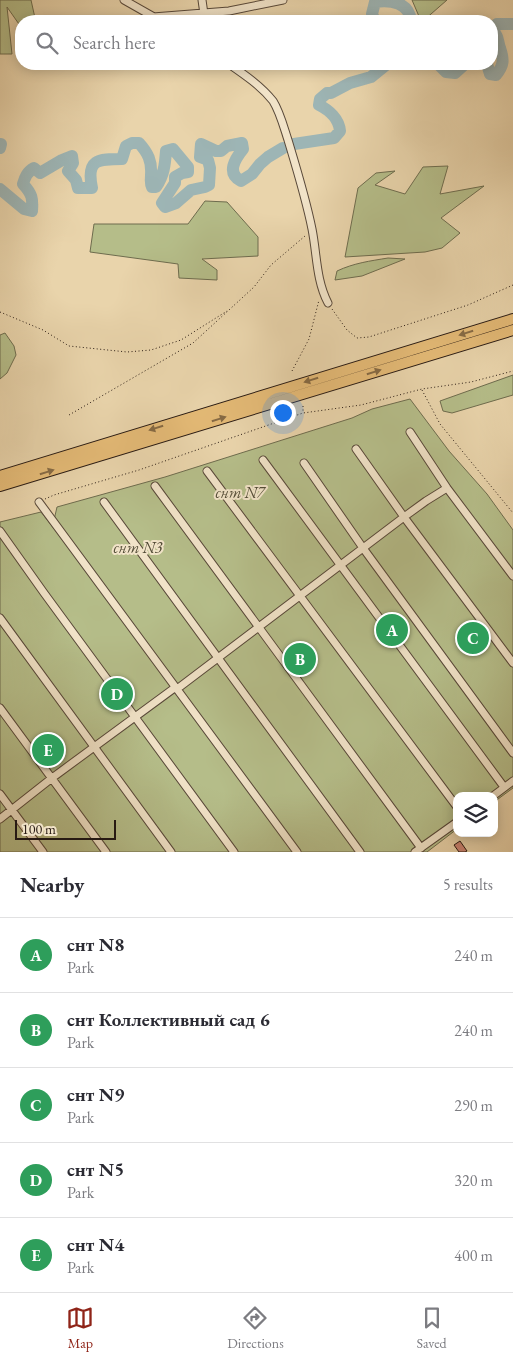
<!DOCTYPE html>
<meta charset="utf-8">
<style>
body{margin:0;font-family:"EB Garamond",serif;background:#f2f2f3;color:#2b2b33}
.controls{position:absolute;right:15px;bottom:15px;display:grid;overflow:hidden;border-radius:10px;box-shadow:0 2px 12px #0003}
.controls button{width:45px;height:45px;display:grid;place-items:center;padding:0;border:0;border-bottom:1px solid #e1e1e2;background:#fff;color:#2b2b33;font:25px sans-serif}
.scale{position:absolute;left:15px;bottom:12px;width:101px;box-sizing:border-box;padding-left:5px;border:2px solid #281a13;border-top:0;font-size:14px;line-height:18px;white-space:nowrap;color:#281a13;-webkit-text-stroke:4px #f1e3c8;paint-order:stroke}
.you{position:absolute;left:282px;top:412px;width:18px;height:18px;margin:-12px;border:4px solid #fff;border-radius:50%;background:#1a73e8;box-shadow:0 0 0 8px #1a73e833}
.badge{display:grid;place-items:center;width:32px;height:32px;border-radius:50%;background:#8f2418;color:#fff;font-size:16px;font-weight:700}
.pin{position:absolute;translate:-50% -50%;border:2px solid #fff;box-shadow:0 1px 5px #0006}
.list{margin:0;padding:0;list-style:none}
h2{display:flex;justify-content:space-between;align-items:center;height:65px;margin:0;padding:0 20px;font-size:21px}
h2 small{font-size:16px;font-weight:400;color:#7c7c81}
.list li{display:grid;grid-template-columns:32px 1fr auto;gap:15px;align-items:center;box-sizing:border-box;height:75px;padding:0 20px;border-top:1px solid #e1e1e2}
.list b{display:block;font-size:19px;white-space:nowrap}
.list p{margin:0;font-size:16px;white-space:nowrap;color:#7c7c81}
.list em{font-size:16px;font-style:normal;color:#7c7c81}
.icon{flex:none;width:28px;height:28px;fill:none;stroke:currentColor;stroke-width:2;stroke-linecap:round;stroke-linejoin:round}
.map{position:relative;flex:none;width:513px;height:852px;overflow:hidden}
.search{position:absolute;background:#fff;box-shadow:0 2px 12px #0003;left:15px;right:15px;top:15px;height:55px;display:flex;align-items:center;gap:12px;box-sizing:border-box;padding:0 18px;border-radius:20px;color:#7c7c81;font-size:19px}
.sheet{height:440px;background:#fff}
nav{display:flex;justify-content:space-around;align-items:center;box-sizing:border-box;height:70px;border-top:1px solid #e1e1e2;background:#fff;font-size:14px;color:#7c7c81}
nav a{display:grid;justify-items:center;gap:2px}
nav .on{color:#8f2418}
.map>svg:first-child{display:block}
</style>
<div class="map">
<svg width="513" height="852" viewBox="0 0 513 852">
<rect width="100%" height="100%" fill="#e9d4ab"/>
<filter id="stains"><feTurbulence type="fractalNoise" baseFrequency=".004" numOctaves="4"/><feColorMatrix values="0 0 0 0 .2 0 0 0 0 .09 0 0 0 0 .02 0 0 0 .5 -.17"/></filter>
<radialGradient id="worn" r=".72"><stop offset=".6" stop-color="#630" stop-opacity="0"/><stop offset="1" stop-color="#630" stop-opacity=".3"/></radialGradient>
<path fill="#b5bd89" stroke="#6e6c4e" d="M0 0H31L35 18 52 21H21V27L7 7 12 54H0Z
M412 0H447L423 21H421Z
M448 166 440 194 484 186 441 218 460 233 442 248 425 252 345 257 358 188 376 173 395 171 375 185 405 194 423 167Z
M205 201 227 202 258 237V256L202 259 217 270V280L179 278 178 264 90 252 94 224H188Z
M388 258 405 259 362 276 335 280 337 271C354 263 370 261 388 258Z
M5 333 14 346 16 355 7 373 0 379V335Z
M513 375V395L452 413 443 411 440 401Z
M410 399 449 451 487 494 513 530V788L494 802V796H457V829L427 852H299L54 520 57 507 165 477 352 418 372 409Z
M41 512 125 620 294 852H0V522Z"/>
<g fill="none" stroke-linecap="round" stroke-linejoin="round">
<path stroke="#9db5b5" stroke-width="12" d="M375 21 372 14 375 2C391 0 409 2 411 21
M492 28 497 24H513
M442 64 440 66 446 72 455 73 465 64
M487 64 490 74 496 75C504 65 504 60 500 48 497 38 499 38 492 29
M0 144H1L0 148
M294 144 334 138 340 131C339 119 329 110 319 105L320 99 327 93H331L350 83 371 77 387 64
M0 189 24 209 32 211C33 198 32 194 23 184 25 177 27 172 34 168L40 173 62 160 72 156 73 163 68 171 76 180 78 188H92C86 159 98 159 122 159L126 146 132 143H139C148 153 152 161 151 175 151 180 150 183 152 187H156C164 175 165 165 166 151L173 149 188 167V172L182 173 175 177V183L162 203 165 207 176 203 191 190 205 187 209 185 210 168 208 160 200 157 201 144 216 151H221L227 146 242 143 243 149C235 159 226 173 241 181L252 174 260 164 268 157 283 148"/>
</g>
<path fill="#cb8474" stroke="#281a13" d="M460 841 467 851 465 852H459L454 845Z"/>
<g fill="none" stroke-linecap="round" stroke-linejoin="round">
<g stroke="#584839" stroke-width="9">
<path id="minor" d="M124 0 161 21
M202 0 205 21
M153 17 229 11 283 0
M229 64C245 75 261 86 273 101 280 112 284 128 288 140 297 170 306 199 312 229 317 254 316 280 328 303
M410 432 447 488 513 576
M356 449 404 517 513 663
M263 460 504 787
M304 463 363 548 513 753
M207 471 457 807
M155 486 421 848
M39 502 297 852
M104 502 360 852
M0 531 44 593 234 852
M0 618 171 852
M177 689 404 517 426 501 447 488
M0 708 106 852
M0 794 43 852
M493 796 513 781
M0 819 52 778 173 689
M415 852 457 822"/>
</g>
<g stroke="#281a13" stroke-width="12">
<path id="highway" d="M0 476 513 319
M0 486 513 330"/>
</g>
<path stroke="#281a13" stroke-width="1" stroke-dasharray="1 2.5" stroke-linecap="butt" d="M332 309 347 330 357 338 369 337 468 305 513 285
M0 312 43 330 69 346 127 352 151 350 181 340 227 311
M292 371 309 339 319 300
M422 390 440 424 513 513
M303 406V412
M69 415 193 343 254 287 271 265 305 236
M45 499 54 495 139 470 303 413 361 405 422 389 471 382 513 371"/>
<use href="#minor" stroke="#f1e3c8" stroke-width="7"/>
<use href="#highway" stroke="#e4ba76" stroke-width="10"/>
</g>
<defs><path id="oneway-solid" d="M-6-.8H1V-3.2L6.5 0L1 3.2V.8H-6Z" transform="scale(1.25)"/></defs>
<g fill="#866a44">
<use href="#oneway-solid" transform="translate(466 333) rotate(163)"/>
<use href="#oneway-solid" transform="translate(374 372) rotate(-17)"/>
<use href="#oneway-solid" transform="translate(311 380) rotate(163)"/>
<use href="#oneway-solid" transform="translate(219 419) rotate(-17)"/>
<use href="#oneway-solid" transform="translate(156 428) rotate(163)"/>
<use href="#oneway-solid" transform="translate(47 472) rotate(-17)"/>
</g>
<g text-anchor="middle" stroke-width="4" stroke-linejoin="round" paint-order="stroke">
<g font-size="16" font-style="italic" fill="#524b36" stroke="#f1e3c8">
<text x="240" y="498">снт N7</text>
<text x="138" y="553">снт N3</text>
</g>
</g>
<rect width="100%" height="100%" filter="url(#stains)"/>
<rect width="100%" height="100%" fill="url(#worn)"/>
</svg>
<div class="controls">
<button><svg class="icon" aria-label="layers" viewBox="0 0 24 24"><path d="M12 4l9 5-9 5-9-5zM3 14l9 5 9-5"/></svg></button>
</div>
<div class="scale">100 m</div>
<div class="you"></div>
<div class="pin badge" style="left:392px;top:630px;background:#2e9e5b">A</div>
<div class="pin badge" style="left:300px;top:659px;background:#2e9e5b">B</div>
<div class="pin badge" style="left:473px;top:638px;background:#2e9e5b">C</div>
<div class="pin badge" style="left:117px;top:694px;background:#2e9e5b">D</div>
<div class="pin badge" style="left:48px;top:750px;background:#2e9e5b">E</div>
<div class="search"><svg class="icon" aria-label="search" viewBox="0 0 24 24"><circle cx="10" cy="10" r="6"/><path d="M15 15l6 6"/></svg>Search here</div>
</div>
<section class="sheet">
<h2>Nearby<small>5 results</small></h2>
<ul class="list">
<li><span class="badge" style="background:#2e9e5b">A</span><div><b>снт N8</b><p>Park</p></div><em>240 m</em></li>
<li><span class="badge" style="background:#2e9e5b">B</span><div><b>снт Коллективный сад 6</b><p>Park</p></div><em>240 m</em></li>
<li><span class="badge" style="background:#2e9e5b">C</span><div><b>снт N9</b><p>Park</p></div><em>290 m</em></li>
<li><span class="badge" style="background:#2e9e5b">D</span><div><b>снт N5</b><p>Park</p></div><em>320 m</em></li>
<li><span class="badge" style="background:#2e9e5b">E</span><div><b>снт N4</b><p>Park</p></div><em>400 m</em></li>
</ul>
</section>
<nav>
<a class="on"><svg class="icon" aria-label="map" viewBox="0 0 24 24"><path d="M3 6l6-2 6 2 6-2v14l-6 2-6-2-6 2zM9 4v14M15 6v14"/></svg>Map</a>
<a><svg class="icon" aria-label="directions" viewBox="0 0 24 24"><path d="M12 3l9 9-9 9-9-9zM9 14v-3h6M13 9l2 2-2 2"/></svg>Directions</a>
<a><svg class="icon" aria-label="saved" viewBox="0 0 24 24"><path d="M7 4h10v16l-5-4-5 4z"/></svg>Saved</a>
</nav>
